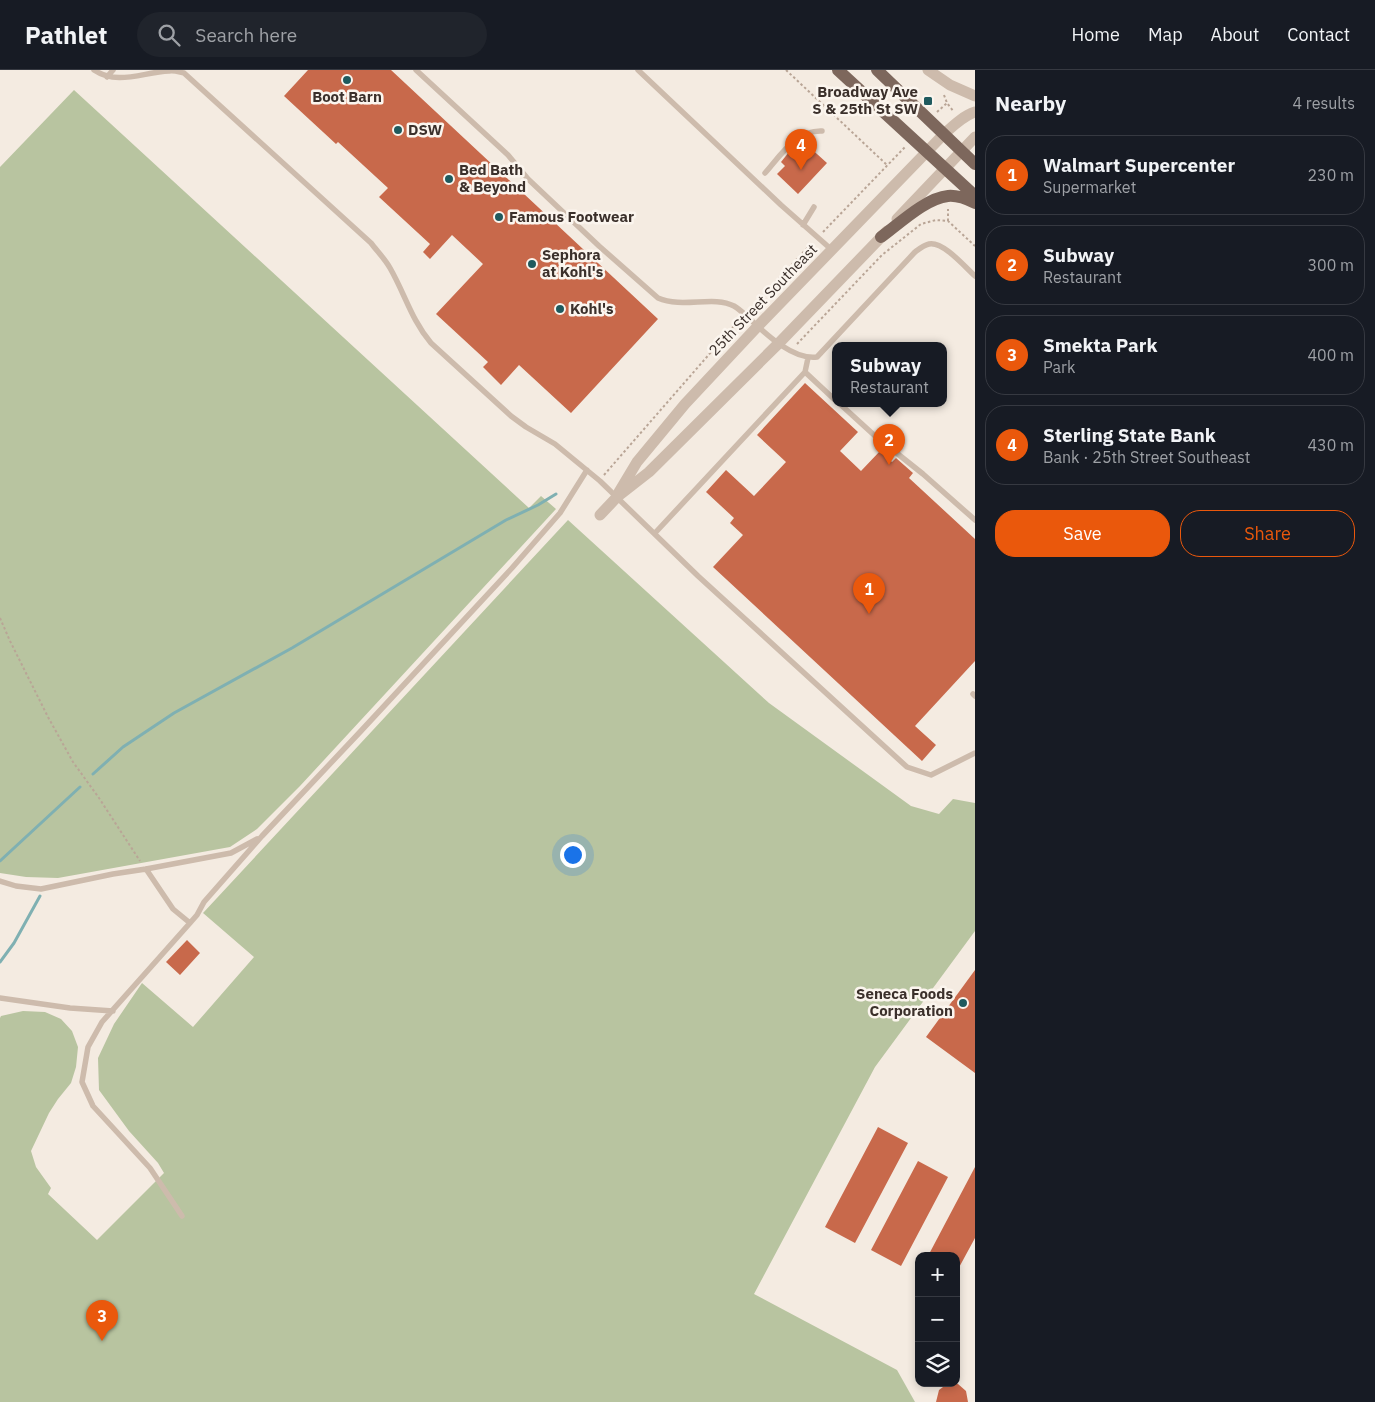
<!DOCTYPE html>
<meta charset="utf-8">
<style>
body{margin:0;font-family:"IBM Plex Sans",sans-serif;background:#20242c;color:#f1f3f6}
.controls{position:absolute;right:15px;bottom:15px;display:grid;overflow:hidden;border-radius:10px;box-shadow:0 2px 8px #0003}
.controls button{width:45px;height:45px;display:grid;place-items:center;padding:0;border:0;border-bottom:1px solid #363941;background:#171b24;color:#f1f3f6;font:25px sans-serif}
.you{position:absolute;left:572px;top:784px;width:18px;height:18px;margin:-12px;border:4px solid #fff;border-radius:50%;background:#1a73e8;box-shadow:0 0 0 8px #1a73e833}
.badge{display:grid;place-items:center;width:32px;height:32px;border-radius:50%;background:#ea580c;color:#fff;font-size:16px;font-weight:700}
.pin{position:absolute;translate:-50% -41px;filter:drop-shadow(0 1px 2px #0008)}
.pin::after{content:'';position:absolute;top:26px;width:18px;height:15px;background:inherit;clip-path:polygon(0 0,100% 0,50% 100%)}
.popup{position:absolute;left:832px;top:272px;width:115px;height:65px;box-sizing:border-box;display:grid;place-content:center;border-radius:10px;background:#171b24;filter:drop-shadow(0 1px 4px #0005);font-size:16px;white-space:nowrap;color:#9ea1a6}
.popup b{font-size:19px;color:#f1f3f6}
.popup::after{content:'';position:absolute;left:50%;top:100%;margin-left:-10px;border:10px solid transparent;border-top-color:#171b24}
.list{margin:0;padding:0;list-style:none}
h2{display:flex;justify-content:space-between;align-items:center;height:65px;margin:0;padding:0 20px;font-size:21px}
h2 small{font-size:16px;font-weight:400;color:#9ea1a6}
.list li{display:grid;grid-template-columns:32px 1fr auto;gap:15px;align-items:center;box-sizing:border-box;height:80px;margin:0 10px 10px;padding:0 10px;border:1px solid #363941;border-radius:20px}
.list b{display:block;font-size:19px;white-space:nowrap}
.list p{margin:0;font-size:16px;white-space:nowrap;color:#9ea1a6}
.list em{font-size:16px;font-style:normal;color:#9ea1a6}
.actions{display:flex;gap:10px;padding:15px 20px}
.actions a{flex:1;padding:11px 0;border:1px solid #ea580c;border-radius:20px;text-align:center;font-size:18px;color:#ea580c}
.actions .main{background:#ea580c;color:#fff}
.icon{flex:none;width:28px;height:28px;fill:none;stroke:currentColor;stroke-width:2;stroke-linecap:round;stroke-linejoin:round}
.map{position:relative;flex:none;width:975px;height:1332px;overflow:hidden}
header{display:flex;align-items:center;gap:30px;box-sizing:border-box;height:70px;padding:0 25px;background:#171b24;border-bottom:1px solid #363941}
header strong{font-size:24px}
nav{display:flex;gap:28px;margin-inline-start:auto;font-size:18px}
.search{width:350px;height:45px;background:#20242c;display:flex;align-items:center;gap:12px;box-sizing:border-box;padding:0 18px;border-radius:28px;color:#9ea1a6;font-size:19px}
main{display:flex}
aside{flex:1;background:#171b24}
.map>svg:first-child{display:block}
</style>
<header>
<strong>Pathlet</strong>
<div class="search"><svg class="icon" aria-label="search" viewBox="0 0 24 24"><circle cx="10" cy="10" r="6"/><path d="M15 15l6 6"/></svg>Search here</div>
<nav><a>Home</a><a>Map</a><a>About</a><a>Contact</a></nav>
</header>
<main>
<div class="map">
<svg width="975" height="1332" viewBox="0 0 975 1332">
<rect width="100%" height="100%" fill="#f4ebe1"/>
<path fill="#b8c4a0" d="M74 20 529 438 541 426 556 439 300 716 257 759 230 777 58 808 26 807 0 803V97Z
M568 450 769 633 911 736 939 744 953 729 975 733V861L875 997 754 1224 897 1300 915 1332H0V948L1 946 23 941 45 942 61 949 72 961 78 977 76 997 71 1013 58 1029 49 1043 31 1081 36 1097 51 1118 48 1124 97 1170 164 1103 158 1093 129 1061 99 1020 98 988 114 954 142 913 193 957 254 887 203 843Z"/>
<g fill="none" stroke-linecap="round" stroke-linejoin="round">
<path stroke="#7fb0b2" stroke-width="3" d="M93 704 123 677 174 643 292 578 506 450 538 435 556 424
M0 791 80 717
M0 892 14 873 40 826"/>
</g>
<path fill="#c8694b" d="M308 0H391L658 249 571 343 519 295 501 315 483 297 488 292 436 244 483 194 452 165 430 189 423 182 430 174 379 127 388 118 338 72 336 74 284 26Z
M807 75 827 93 798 124 777 104 785 96 781 92 789 82 795 87Z
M805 313 858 362 840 381 861 401 880 381 892 392 896 388 913 403 909 408 975 469V591L915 656 936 675 922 691 713 497 743 465 730 453 734 448 706 422 726 400 754 426 786 392 757 365Z
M187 870 200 883 180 905 166 892Z
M975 900V1003L926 967Z
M878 1057 908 1073 855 1173 825 1157Z
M918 1091 948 1107 901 1196 871 1180Z
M975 1097V1168L956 1203V1186H928Z
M952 1313 958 1314 966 1321 968 1332H936L939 1320 947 1314Z"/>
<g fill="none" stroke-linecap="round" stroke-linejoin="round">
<path stroke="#b9a596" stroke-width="2" stroke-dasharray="2.5 2.5" stroke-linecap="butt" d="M786 0 887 95
M944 25 947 33 954 42
M937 42 947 33
M948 151V139
M823 162 905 77
M751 238 811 174
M797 274 882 185 921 154 936 150 948 151 975 176
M604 405 739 250
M0 548 10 571 48 647 73 692 99 728 140 791"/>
<path stroke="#cdbbac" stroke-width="5.5" d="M94 0C118 16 143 2 169 1 174 0 179 2 184 3L371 173C377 181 385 189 390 198 405 224 411 249 431 273L511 346 526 357 555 374 600 411 698 506 907 697 931 705 975 683
M416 0 508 85 528 109 599 176 658 228C683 239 713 225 734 236 741 240 746 246 752 251 768 266 794 290 817 287L915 182C919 179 924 175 929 174 943 171 965 197 975 206
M638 0 781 135 832 180
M107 7 113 0
M765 103C781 85 796 60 822 61
M803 155 814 137
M805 302 835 330
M840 334 874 365 923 404 975 450
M655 463 805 302 808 288
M973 624 975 626
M146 799 173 839 190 853
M0 811 16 816 41 819 113 804 146 799 231 783 257 769
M0 928 70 938 113 941
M182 1146 150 1098 93 1036 82 1012 88 977 102 952 190 853 197 845 204 832 262 766 360 662 512 498 560 443 587 400"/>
<path stroke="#cdbbac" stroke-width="11" d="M928 0 950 15 975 26
M897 149 975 67
M619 422 637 392 685 334 757 257 944 64C953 56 963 46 975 42
M600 445 617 427 649 402 779 273 887 161"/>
<path stroke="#7d675c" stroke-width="12" d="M838 0 975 126
M877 0 975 94
M881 167C899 154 926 128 948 126 958 125 967 129 975 133"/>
</g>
<g fill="#1f5a5e" stroke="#fbf5ee" stroke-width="2">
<circle cx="347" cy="10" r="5"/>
<rect x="923" y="26" width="10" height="10" rx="2.5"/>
<circle cx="398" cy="60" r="5"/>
<circle cx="449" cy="109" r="5"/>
<circle cx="499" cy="147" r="5"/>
<circle cx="532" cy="194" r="5"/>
<circle cx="560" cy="239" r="5"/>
<circle cx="963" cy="933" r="5"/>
</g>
<g text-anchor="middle" stroke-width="5" stroke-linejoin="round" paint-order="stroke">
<g font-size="15" font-weight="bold" fill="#3b302b" stroke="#fbf5ee" text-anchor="start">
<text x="918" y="27" text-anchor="end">Broadway Ave<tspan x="918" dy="17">S &amp; 25th St SW</tspan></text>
<text x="347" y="32" text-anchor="middle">Boot Barn</text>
<text x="408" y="65">DSW</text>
<text x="459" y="105">Bed Bath<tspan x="459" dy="17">&amp; Beyond</tspan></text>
<text x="509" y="152">Famous Footwear</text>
<text x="542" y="190">Sephora<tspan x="542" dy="17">at Kohl's</tspan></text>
<text x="570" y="244">Kohl's</text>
<text x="953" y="929" text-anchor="end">Seneca Foods<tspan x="953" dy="17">Corporation</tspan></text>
</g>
<g font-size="15" fill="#3b302b" stroke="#fbf5ee">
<text transform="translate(763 230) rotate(-46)" y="5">25th Street Southeast</text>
</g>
</g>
</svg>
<div class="controls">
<button>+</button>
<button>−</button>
<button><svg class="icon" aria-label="layers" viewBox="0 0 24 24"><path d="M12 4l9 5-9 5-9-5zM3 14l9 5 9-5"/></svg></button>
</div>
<div class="you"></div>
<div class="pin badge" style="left:869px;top:544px">1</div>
<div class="pin badge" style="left:889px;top:395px">2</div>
<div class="popup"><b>Subway</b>Restaurant</div>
<div class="pin badge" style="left:102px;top:1271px">3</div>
<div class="pin badge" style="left:801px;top:100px">4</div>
</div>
<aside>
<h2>Nearby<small>4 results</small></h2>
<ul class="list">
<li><span class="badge">1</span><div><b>Walmart Supercenter</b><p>Supermarket</p></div><em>230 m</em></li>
<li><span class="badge">2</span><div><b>Subway</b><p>Restaurant</p></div><em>300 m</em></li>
<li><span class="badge">3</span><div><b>Smekta Park</b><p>Park</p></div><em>400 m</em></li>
<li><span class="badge">4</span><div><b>Sterling State Bank</b><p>Bank · 25th Street Southeast</p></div><em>430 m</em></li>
</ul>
<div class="actions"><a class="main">Save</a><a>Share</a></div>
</aside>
</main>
